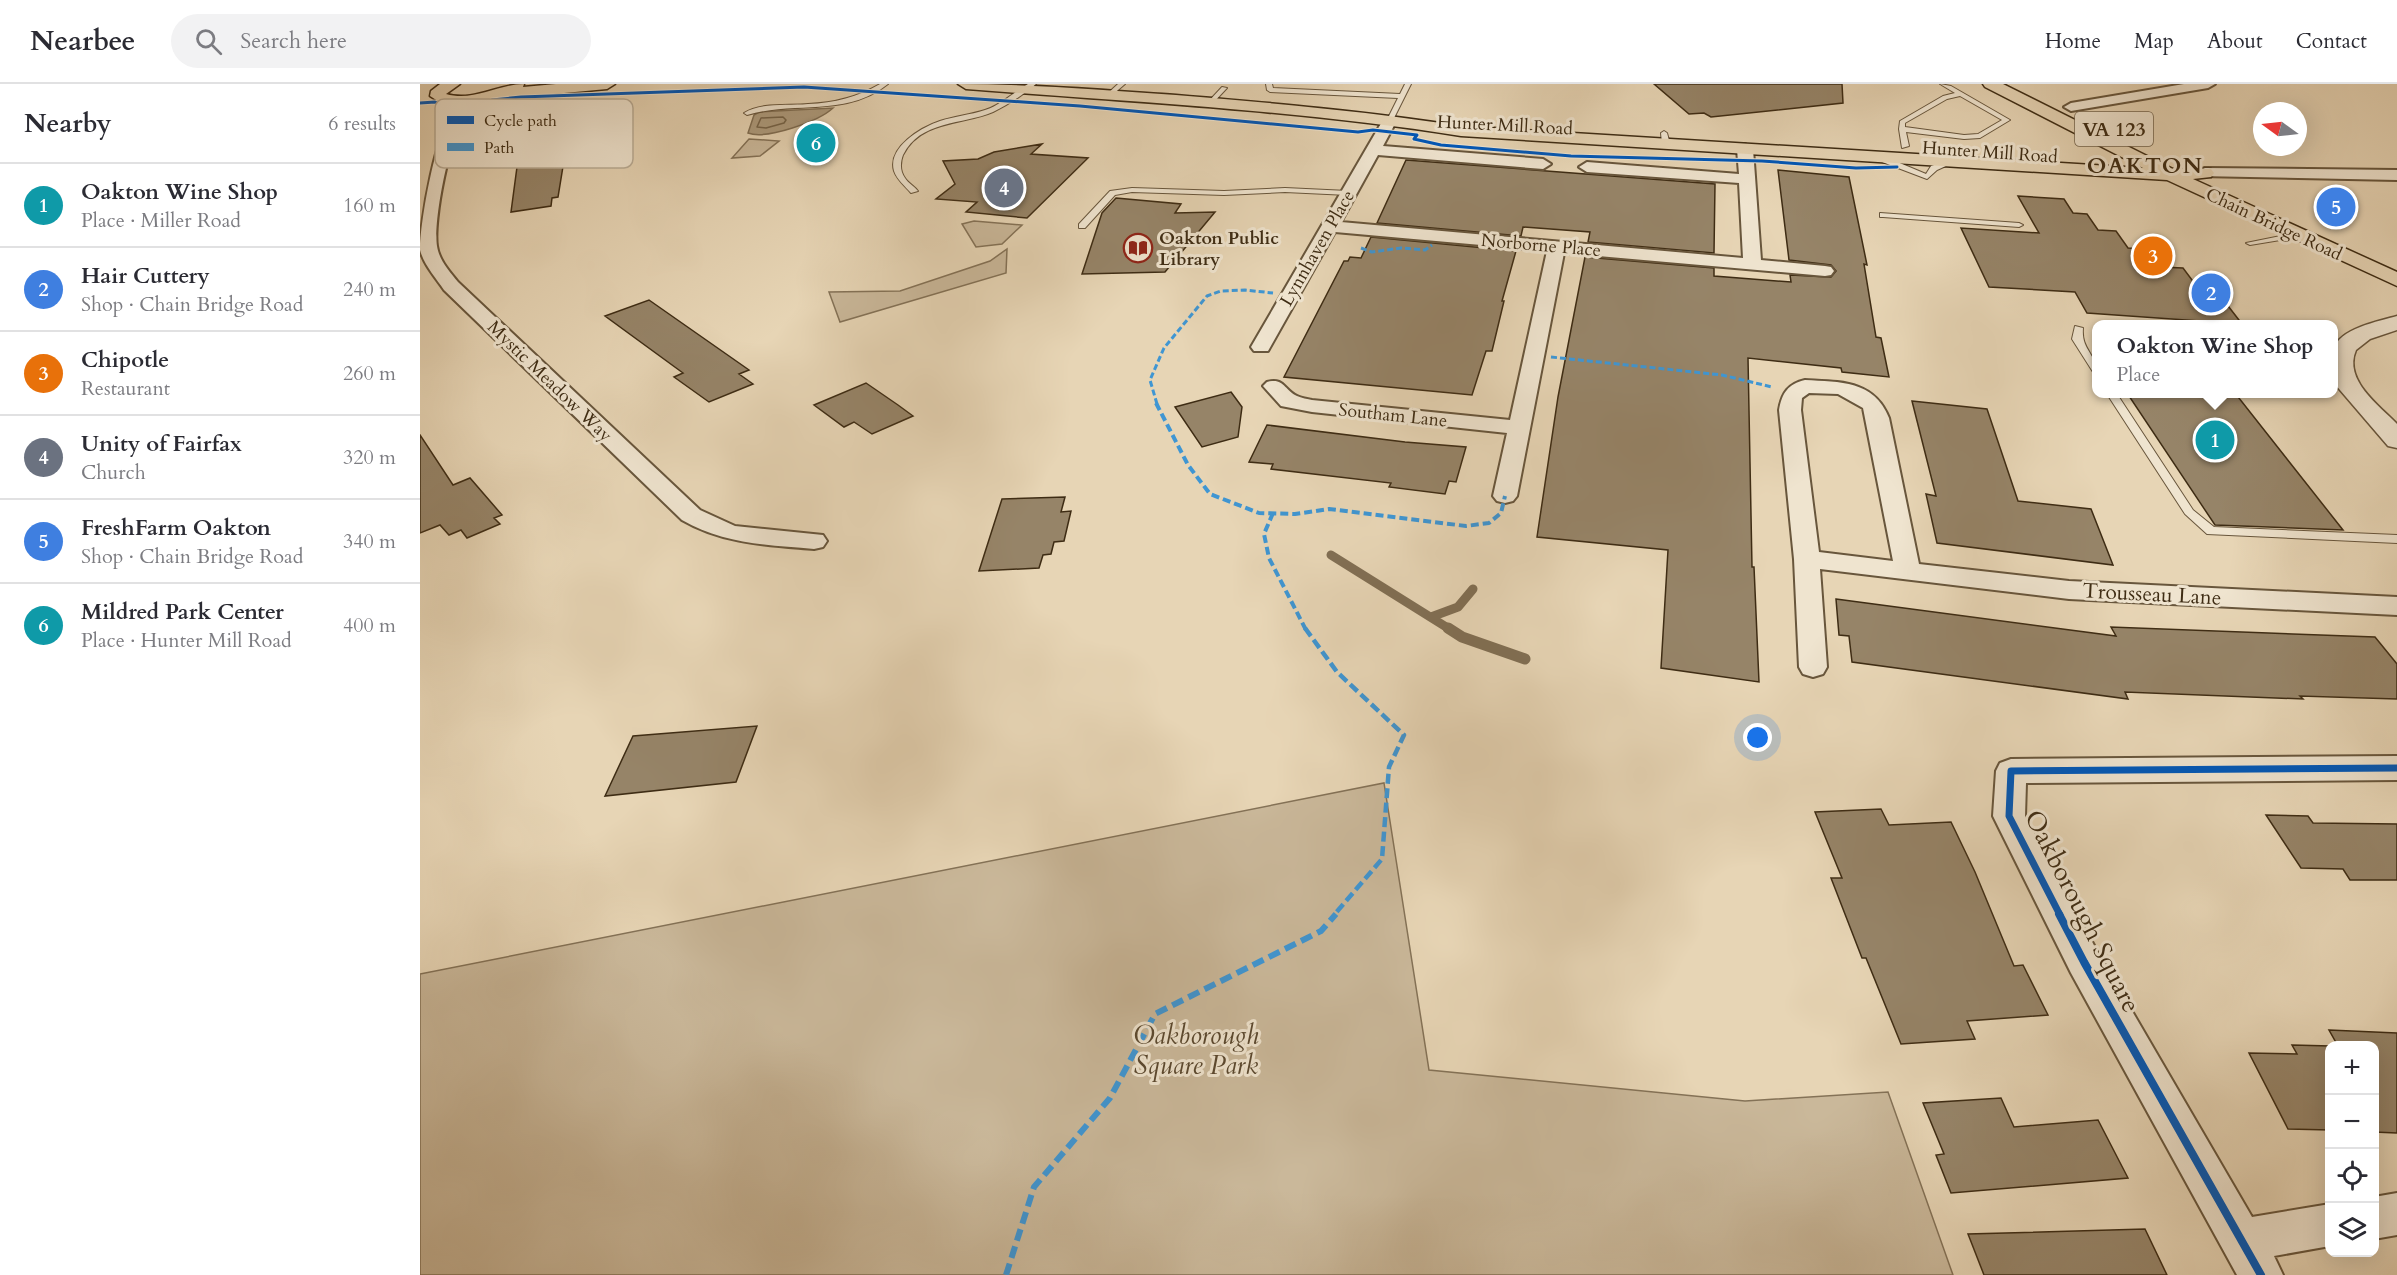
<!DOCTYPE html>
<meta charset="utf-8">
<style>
body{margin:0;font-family:Cardo,serif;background:#f2f2f3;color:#2b2b33}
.controls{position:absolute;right:18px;bottom:18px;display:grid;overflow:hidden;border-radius:12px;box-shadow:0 6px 24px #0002}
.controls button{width:54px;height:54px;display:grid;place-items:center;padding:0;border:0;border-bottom:2px solid #e1e1e2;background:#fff;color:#2b2b33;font:30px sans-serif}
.compass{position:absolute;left:1833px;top:18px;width:54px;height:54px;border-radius:50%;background:#fff;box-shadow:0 6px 24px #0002;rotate:285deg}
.you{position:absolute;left:1338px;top:654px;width:21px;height:21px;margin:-15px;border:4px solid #fff;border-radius:50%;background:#1a73e8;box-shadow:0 0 0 9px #1a73e833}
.badge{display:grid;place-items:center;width:39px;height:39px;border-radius:50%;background:#8f2418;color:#fff;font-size:20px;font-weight:700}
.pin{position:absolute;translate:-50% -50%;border:3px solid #fff;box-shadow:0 2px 6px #0006}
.popup{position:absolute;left:1672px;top:236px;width:246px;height:78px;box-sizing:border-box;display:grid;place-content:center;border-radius:12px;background:#fff;filter:drop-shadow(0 2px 4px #0005);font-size:20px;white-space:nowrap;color:#7c7c81}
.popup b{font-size:22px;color:#2b2b33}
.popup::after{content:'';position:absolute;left:50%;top:100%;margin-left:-12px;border:12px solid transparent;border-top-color:#fff}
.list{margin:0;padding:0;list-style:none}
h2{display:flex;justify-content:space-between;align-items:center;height:78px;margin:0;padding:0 24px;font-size:26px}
h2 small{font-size:20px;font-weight:400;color:#7c7c81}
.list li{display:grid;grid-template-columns:39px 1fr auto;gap:18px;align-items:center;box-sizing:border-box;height:84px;padding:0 24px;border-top:2px solid #e1e1e2}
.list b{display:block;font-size:22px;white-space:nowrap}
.list p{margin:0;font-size:20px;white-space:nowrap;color:#7c7c81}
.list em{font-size:20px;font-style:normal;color:#7c7c81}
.icon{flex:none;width:33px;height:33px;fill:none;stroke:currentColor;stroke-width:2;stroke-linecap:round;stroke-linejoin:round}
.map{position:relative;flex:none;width:1977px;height:1191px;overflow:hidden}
header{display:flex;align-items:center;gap:36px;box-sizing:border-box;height:84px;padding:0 30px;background:#fff;border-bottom:2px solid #e1e1e2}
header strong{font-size:28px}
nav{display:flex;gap:33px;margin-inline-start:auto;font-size:21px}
.search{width:420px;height:54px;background:#f2f2f3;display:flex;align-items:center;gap:15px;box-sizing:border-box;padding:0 21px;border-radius:33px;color:#7c7c81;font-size:22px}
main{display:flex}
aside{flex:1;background:#fff}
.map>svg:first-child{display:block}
</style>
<header>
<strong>Nearbee</strong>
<div class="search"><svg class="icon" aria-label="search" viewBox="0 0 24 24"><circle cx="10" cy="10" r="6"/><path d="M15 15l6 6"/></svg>Search here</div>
<nav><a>Home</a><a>Map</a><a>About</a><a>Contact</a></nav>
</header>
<main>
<aside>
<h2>Nearby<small>6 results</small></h2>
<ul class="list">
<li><span class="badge" style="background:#0f9aa8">1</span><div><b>Oakton Wine Shop</b><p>Place · Miller Road</p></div><em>160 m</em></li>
<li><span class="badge" style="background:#3f7fe0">2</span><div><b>Hair Cuttery</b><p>Shop · Chain Bridge Road</p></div><em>240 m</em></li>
<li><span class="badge" style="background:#e8710a">3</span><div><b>Chipotle</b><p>Restaurant</p></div><em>260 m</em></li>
<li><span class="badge" style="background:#6b7280">4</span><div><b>Unity of Fairfax</b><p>Church</p></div><em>320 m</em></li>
<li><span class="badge" style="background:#3f7fe0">5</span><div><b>FreshFarm Oakton</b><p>Shop · Chain Bridge Road</p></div><em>340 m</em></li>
<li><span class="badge" style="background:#0f9aa8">6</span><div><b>Mildred Park Center</b><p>Place · Hunter Mill Road</p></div><em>400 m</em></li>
</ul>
</aside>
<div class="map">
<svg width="1977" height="1191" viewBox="0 0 1977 1191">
<rect width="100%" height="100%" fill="#e7d5b5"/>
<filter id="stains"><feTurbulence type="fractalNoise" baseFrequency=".00333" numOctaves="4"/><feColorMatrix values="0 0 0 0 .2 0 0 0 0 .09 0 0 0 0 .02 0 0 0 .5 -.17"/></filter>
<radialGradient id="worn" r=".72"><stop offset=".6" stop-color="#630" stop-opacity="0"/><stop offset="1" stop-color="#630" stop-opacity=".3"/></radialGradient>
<path fill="#cab89a" stroke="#847257" stroke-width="1.5" d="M329 55 359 57 340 72 312 74Z
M554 137 602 141 582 160 556 163 542 140Z
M587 165 586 189 420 238 409 208 480 207 570 177Z
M964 699 1009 986 1325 1017 1468 1008 1533 1191H0V890Z"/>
<path fill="#ae9c7e" stroke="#816f54" stroke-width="1.5" d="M413 24C399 37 347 56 328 49L334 31 339 28Z"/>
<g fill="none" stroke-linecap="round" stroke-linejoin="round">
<path stroke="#766449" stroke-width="1.5" d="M363 33 366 36 364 39 346 44 337 43 341 34Z"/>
<path stroke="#816f54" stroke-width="9" d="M911 471 1031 546
M1011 533 1038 523 1053 505"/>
<path stroke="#816f54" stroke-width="11" d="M1028 544 1042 553 1105 575"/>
</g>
<path fill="#968468" stroke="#3e2c14" stroke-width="1.5" d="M1234 0H1422L1423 19 1291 33 1284 29 1269 30Z
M155 24 146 36 150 35 129 67 146 64 138 113 132 114 131 122 91 128 103 38 116 33 120 27Z
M622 60 611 70 668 74 607 134 546 128 557 118 516 115 535 100 523 77 558 75 574 68Z
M986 76 1295 100 1294 169 1168 158 1170 148 1103 143 1101 152 957 139Z
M1358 86 1429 93 1447 181 1444 180 1456 253 1461 254 1469 293 1422 288 1421 284 1328 274 1332 483H1334L1339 598 1241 584 1248 466 1117 453 1138 313 1165 173 1294 184V192L1371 198 1370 191 1411 193 1416 187 1411 181 1369 176Z
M1598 112 1644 115 1653 129 1667 130 1678 146 1696 147 1708 164 1728 165 1740 183 1763 184 1778 204 1795 205 1822 240 1667 229 1655 208 1569 203 1541 144 1619 149Z
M696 114 761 120 755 129 795 128 745 188 662 190 682 129Z
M951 153 1096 167 1082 217H1084L1072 267H1066L1052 311 864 293 924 177H928L930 173 941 174Z
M229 216 329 286 319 290 333 300 289 318 254 293 263 289 185 232Z
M446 299 478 321 493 332 452 350 434 338 424 343 394 321Z
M811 308 822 323 818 353 782 363 755 323Z
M1707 309H1815L1923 446 1795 441Z
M1492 317 1567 325 1598 417 1671 425 1693 481 1517 459 1506 410 1516 412Z
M847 341 985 358 1046 363 1036 398 1029 397 1025 410 969 403 971 399 851 385 853 380 829 378Z
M0 351 33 401 50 394 82 431 74 434 80 440 47 454 41 446 29 451 20 441 0 449Z
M645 413 641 428 651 427 644 457 634 458 631 470 623 471 619 484 559 487 582 415Z
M1416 515 1696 552 1691 543 1955 553 1977 580V615L1880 612 1883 615 1705 608 1708 615 1432 578 1429 552 1419 551Z
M337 642 316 698 185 712 213 652Z
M1461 725 1469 741 1531 738 1555 788 1594 882 1603 881 1628 931 1547 937 1555 955 1481 960 1446 874H1442L1411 794H1422L1395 728Z
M1846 731 1888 732 1893 739 1977 740V796H1930L1923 785 1881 784Z
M1909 946 1977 949V1049L1954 1048V962H1918Z
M1872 961 1910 962V1046L1868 1045 1829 969 1877 970Z
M1581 1014 1594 1043 1678 1036 1708 1094 1531 1109 1516 1071 1524 1070 1503 1019Z
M1725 1145 1747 1191H1564L1548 1150Z"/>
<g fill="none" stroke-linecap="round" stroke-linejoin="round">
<g stroke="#68563c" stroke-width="2">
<path id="service" d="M460 0H468C428 33 373 17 327 31L324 29C341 18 368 22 388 20 414 19 438 13 460 0Z
M608 0H616C604 10 588 21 573 28 543 41 500 36 483 71 480 79 480 87 485 94 488 99 494 102 498 107L491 109C485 102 477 96 474 87 467 63 502 43 520 37 535 32 550 31 565 26 581 21 594 8 608 0Z
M698 0H705L691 12H687V10Z
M846 0H852L853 4 980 10 985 0H991L973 36 970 38 967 36 978 14 850 8 847 6Z
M1520 0 1531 2 1590 36 1560 54 1544 55 1486 48 1489 62 1482 64 1479 45 1480 37 1523 12 1535 9ZM1540 12 1582 36 1558 50 1544 51 1485 43V39L1527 15Z
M802 3 807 4 792 20H788V18Z
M1244 47 1247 49 1250 60 1246 62 1242 60 1241 49Z
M1457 72H1463L1506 90 1511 82 1533 75 1537 77 1517 86 1507 95 1457 76Z
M712 104 804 107 865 104 928 107 932 109 928 111 865 108 804 111 712 108 695 111 665 144H659V140L690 107Z
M1460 129 1599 139 1603 141 1599 143 1463 133H1460Z
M1876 149H1879V153L1830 161 1826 159Z
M1655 242 1663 244C1661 266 1676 268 1676 289L1673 288 1652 255Z
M1687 310H1697L1773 426 1794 443 1977 451V459L1787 450 1765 430Z"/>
</g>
<g stroke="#68563c" stroke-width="4">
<path id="minor" d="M1764 0H1795L1788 4 1651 27 1644 23 1651 19Z
M74 7 81 11 79 14C68 18 54 22 46 31 30 49 13 137 17 162 19 176 29 187 38 198L280 426 315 442 403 451 407 457 403 463 394 465C348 461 303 460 262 436L24 206C16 194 4 181 0 166 0 139 16 44 36 24 46 15 62 10 74 7Z
M970 32 977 36 963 62 1123 75 1131 80 1123 85 958 71 921 138 1323 174 1319 99 1167 88 1159 83 1167 78 1319 90 1317 65 1325 60 1333 65 1341 176 1405 182 1411 183 1414 187 1411 191 1405 192 1144 169 1097 412 1093 417 1085 419 1077 417 1073 412 1087 349 892 328 861 322 843 302 847 298C864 293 864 306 877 312 881 314 888 315 892 316L1090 336 1127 167 915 148 848 267H834L831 263 963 36Z
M1785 84 1977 86V96L1779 92 1777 89 1779 86Z
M1385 296C1420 298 1454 296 1469 334L1499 480 1649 497 1977 513V531L1649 515 1400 485 1407 583 1403 590 1393 593 1383 590 1379 583 1374 475 1359 326C1362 309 1368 300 1385 296ZM1389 309 1418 310 1443 324 1473 477 1399 468 1381 326 1382 314Z
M1977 672V696L1606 699 1605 732 1677 867 1832 1133 1910 1120V1162L1854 1172 1863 1191H1817L1651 889 1573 732 1576 687 1580 679 1591 675Z
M1977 1109V1151L1954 1155V1113Z"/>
</g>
<g stroke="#68563c" stroke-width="3">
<path id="tertiary" d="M1977 232V246L1950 255 1936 266C1923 296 1959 321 1977 340V364L1968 362 1914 299C1914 288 1912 276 1914 266 1917 245 1960 237 1977 232Z"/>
</g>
<g stroke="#3e2c14" stroke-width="3">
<path id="primary" d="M20 0H40L26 10C54 18 78 0 104 0L103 3 136 0H195L187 5 81 15 47 22 21 19 10 12 11 7Z
M538 0C611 0 683 6 756 11 852 19 946 27 1041 42L1723 84 1565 3 1563 0H1583L1753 85H1791L1794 89 1791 93 1773 95 1977 188V202L1747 96 1041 52C877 26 711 18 546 5Z"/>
</g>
<use href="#service" fill="#efe4cf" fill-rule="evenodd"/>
<use href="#minor" fill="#efe4cf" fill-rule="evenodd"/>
<use href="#tertiary" fill="#efe4cf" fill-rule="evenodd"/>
<use href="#primary" fill="#e7d5b5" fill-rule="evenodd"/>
<path stroke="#3f96d3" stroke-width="3" stroke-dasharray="6 3" stroke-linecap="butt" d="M941 164 952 168 981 164 1005 166 1012 161
M1131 273 1302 291 1352 303
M737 320 730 296 744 264 787 212 801 207 825 206 853 209"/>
<path stroke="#3f96d3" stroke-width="4" stroke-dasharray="8 4" stroke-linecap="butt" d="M736 319 768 381 790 410 839 429 875 430 909 425 1046 442 1069 439 1081 429 1085 412
M853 429 844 450 849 474 886 546"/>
<path stroke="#3f96d3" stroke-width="4.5" stroke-dasharray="10 4.5" stroke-linecap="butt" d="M885 544 917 588 984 651 969 683 962 775 914 831"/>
<path stroke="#3f96d3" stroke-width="6" stroke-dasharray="12 6" stroke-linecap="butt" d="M586 1191 614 1103 690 1014 735 930 901 847 916 830"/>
<g stroke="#efe4cf" stroke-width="5">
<path id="cycleway-far2" d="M0 19 15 18 26 23V27L58 24 72 16 101 13 384 3 660 22 938 48 953 46 997 51 994 55 1021 61 1151 72 1342 77 1436 84 1477 83"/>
</g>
<g stroke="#efe4cf" stroke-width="10">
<path id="cycleway-far1" d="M1640 831 1589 732 1591 687 1977 684"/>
</g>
<g stroke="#efe4cf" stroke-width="12">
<path id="cycleway" d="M1639 830 1664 878 1841 1191"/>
</g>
<use href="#cycleway-far2" stroke="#0057b8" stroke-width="3"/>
<use href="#cycleway-far1" stroke="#0057b8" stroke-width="7"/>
<use href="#cycleway" stroke="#0057b8" stroke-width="8"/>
</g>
<defs>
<g id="library-ring" transform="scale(1.5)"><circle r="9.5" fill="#efe4cf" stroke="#8f2418" stroke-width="1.5"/><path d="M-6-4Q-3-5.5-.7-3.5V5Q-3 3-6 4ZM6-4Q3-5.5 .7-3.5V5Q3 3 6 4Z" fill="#8f2418"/></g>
</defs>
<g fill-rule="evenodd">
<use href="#library-ring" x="718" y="164"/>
</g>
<g text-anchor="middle" stroke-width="6" stroke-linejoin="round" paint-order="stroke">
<g font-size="18" fill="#3e2c14" stroke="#efe4cf">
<text transform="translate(1085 41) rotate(3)" y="6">Hunter Mill Road</text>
<text transform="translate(1570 68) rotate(4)" y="6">Hunter Mill Road</text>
<text transform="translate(1854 140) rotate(25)" y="6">Chain Bridge Road</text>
<text transform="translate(1121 161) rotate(5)" y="6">Norborne Place</text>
<text transform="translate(897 164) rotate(-60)" y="6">Lynnhaven Place</text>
<text transform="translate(130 297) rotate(44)" y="6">Mystic Meadow Way</text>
<text transform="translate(973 331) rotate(6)" y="6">Southam Lane</text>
</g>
<g font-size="18" font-weight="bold" fill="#3e2c14" stroke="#efe4cf" text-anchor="start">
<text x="739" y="160">Oakton Public<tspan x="739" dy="21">Library</tspan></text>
</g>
<rect fill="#efe4cf" stroke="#73634c" stroke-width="1.5" x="1655" y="28" width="78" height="34" rx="4.5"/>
<g font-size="20" font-weight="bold" fill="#3e2c14">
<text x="1694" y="52">VA 123</text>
</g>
<g font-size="21" fill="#3e2c14" stroke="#efe4cf">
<text transform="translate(1732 510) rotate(3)" y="7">Trousseau Lane</text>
</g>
<g font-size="22" font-weight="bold" letter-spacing="1.5" fill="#3e2c14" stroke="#efe4cf">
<text x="1725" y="89">OAKTON</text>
</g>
<g font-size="26" fill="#3e2c14" stroke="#efe4cf">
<text transform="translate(1663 827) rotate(63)" y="9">Oakborough Square</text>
</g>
<g font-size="26" font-style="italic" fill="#5a482f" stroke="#efe4cf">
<text x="776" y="960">Oakborough<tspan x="776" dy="30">Square Park</tspan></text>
</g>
</g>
<rect x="15" y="15" width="198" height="69" rx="9" fill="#efe4cf" stroke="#baad97" stroke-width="1.5"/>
<rect x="27" y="32" width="27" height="8" fill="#0057b8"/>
<rect x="27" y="59" width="27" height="8" fill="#3f96d3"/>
<g font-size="16" fill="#3e2c14">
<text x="64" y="42">Cycle path</text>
<text x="64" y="69">Path</text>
</g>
<rect width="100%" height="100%" filter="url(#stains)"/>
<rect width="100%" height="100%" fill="url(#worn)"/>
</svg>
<div class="controls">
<button>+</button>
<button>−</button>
<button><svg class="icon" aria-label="locate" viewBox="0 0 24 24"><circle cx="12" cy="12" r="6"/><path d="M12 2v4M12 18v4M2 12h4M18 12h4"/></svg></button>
<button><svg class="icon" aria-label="layers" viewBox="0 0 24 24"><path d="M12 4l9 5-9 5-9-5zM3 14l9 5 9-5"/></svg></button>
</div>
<svg class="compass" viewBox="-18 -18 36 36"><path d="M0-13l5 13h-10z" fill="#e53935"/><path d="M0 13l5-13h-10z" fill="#7c7c81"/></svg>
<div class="you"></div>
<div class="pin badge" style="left:1795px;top:356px;background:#0f9aa8">1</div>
<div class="popup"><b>Oakton Wine Shop</b>Place</div>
<div class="pin badge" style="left:1791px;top:209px;background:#3f7fe0">2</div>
<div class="pin badge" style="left:1733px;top:172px;background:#e8710a">3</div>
<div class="pin badge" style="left:584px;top:104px;background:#6b7280">4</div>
<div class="pin badge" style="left:1916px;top:123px;background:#3f7fe0">5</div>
<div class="pin badge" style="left:396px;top:59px;background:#0f9aa8">6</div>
</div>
</main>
